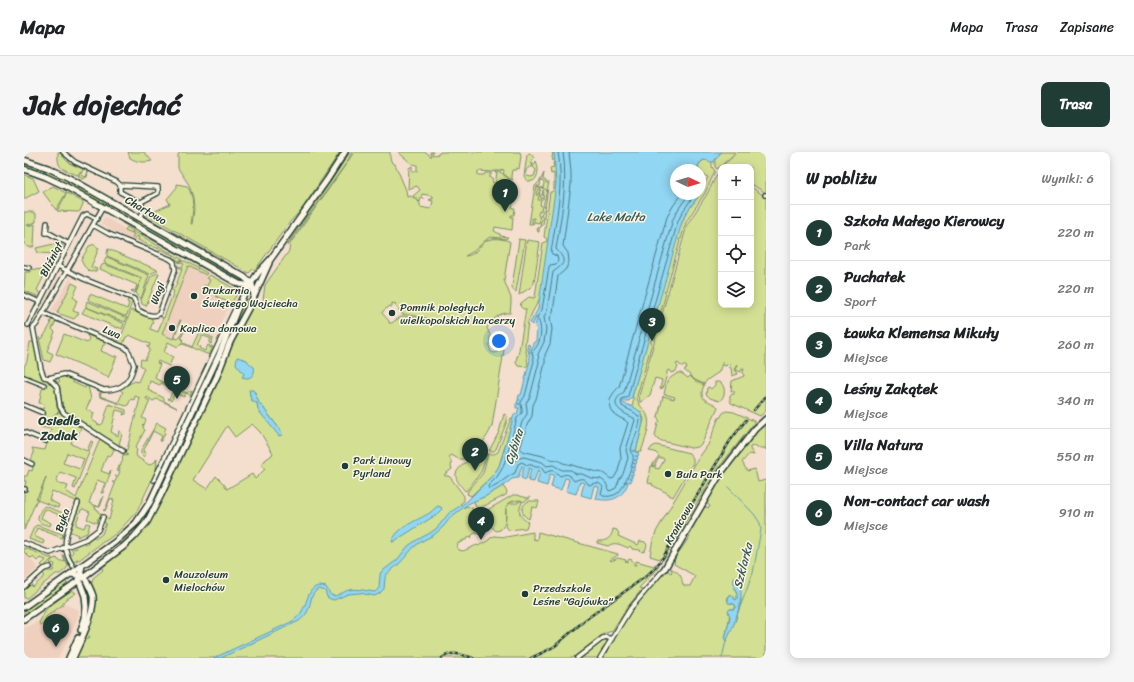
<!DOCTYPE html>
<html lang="pl">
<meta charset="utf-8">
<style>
body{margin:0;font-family:Sriracha,sans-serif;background:#f6f6f6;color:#202124}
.controls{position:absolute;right:12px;top:12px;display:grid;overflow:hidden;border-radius:8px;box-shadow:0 2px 10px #0003}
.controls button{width:36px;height:36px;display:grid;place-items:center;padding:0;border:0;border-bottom:1px solid #e0e0e0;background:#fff;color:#202124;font:20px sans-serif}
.compass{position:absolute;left:646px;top:12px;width:36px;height:36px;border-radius:50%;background:#fff;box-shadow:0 2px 10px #0003;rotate:94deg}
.you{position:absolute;left:475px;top:189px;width:14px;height:14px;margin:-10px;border:3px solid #fff;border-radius:50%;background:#1a73e8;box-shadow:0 0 0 6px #1a73e833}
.badge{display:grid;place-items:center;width:26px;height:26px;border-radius:50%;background:#1f3d34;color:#fff;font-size:13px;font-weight:700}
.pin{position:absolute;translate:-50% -33px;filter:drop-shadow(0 1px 2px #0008)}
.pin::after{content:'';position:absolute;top:21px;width:14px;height:12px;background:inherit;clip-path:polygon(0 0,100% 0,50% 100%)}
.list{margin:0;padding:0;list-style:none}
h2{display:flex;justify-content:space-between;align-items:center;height:52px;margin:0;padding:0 16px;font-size:17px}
h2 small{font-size:13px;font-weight:400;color:#757577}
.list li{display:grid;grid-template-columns:26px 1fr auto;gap:12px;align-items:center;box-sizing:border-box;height:56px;padding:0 16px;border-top:1px solid #e0e0e0}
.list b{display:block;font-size:15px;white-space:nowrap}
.list p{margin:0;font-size:13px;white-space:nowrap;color:#757577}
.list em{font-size:13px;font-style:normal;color:#757577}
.icon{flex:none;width:22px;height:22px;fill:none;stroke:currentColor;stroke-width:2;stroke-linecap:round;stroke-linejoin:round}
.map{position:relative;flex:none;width:742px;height:506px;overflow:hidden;border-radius:8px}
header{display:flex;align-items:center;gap:24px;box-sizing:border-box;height:56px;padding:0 20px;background:#fff;border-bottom:1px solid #e0e0e0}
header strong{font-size:19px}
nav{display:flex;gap:22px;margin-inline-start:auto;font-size:14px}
.intro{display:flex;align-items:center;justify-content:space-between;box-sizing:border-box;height:96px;padding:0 24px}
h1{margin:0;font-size:28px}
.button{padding:10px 18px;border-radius:8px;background:#1f3d34;color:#fff;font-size:14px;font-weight:700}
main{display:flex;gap:24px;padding:0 24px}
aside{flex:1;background:#fff;border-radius:8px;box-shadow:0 2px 10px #0003}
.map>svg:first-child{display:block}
</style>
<header>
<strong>Mapa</strong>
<nav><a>Mapa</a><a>Trasa</a><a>Zapisane</a></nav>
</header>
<div class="intro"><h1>Jak dojechać</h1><a class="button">Trasa</a></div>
<main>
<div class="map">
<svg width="742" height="506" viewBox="0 0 742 506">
<rect width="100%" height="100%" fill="#f4dfce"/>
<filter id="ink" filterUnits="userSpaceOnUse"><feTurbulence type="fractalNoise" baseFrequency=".025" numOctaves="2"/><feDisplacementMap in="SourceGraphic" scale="8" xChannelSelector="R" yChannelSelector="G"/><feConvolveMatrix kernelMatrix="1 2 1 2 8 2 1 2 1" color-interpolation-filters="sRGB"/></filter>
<g filter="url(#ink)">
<path fill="#efd0be" d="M80 65 116 85 114 90 90 80 77 72Z
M164 112 182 122 181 123 198 138 194 145 207 152 199 166 191 185 156 168 149 187 138 182Z
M47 125 48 130 36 161H32L27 159Z
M0 400 14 416 1 428 0 427Z
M40 452 55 458 54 465 47 482 34 506H0V476L20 466Z"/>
<path fill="#d3e093" stroke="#798e64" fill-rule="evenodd" d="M34 0H37V2L39 5V3L41 7 44 10 45 8V11L59 17 57 23 62 25 64 19V21L63 25 59 27 54 24 57 20 53 23C38 16 33 18 34 0Z
M104 0H120L128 9C120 11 113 10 106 6Z
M156 0H316L278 57 265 71 231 118 229 117 225 121 120 61 123 59 125 62 146 52 143 47 153 35V32L163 34C171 45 169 59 167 72H168L170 58 169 45 165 33 154 16V3Z
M326 0H328L323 10 263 94 266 88 305 32Z
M330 0H366V6L368 11 371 12 382 38 383 45 387 44 396 51V55L407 57 409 49 405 48 406 47H409V44L398 42 397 45 400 46V47L397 46 396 50 389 44 396 38 393 34 384 37 385 16 388 14V19H393V13L388 12 374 0H402L406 4H407L406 0H409L408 2 409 3 415 2 416 0H496L497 4 495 17 492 16V18H488L487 24 489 28 486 27 479 21 480 19 479 17 477 19H470L469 20 454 19V23H460L461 21H467V23H466V26H468L469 31H471L473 21H471V20H476L486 28 484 42H485L486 46H490L488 56H491L490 63H487V65H489L488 78 471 75 470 79 476 82V84L484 85 482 87 468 85 464 86 450 99 441 104C451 104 454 95 462 89 468 85 479 87 485 89L486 90 480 128 487 146V151L486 161C475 160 469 167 463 176L466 183 465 194 467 200 471 201 479 197 480 198 468 274C464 284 451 304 441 307 439 307 437 307 435 307L427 303 425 305 428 311 427 314 428 317 420 323 421 324H424L426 325 440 344V349L436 352 439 356 443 354 448 356 462 377V380L458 382 451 381 447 384 448 386 446 384 445 386H443L442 388H439V390L437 389 436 391H434L433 395 435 398 439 399 453 393 454 394 465 388V387L470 384 482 385 509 380V387L513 388 514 380 594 402V403L586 408 587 409 594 406 602 408 601 409 603 410 605 407 608 408 610 411V413H612V409L630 414 631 412 635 414 632 418 615 436 618 437 602 457 588 479 579 482 549 506H52L60 488 62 487 64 488 66 484 61 487V485L59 484C67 465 76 453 67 432L68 431 69 426 79 418 78 416C90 405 104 395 115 383L211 185 229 150 231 152H236L239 148 241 133 265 99 266 92 320 15ZM368 151 372 152 371 153 378 162 397 165 405 167 378 164 369 170 368 171H365V169L358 161 359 159 366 154 368 155ZM231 240 235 252 238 254 257 279C248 271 234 263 233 251 229 250 226 247 226 242ZM228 272 236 280 249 301 248 302V303L241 308V309L237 312 241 317 231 327 228 322 203 337 200 332 192 324 183 337 169 328 203 274 211 285Z
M527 0H532L531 8 534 28 532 30V32L533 33 524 94H525L516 146 508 161 504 170 501 193 504 212 502 215 494 214 492 211 493 204H494L502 157H499L496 154 497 151 505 145 510 146 511 145 519 91 523 89V87L520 85 526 40H528L530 37V21L527 22 526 16 530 15 529 11H530V9H529L528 5 529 0Z
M697 0H711L707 5 693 17 691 15V8Z
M713 0H742V41L727 32V15H697V19L694 18C700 11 708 7 713 0Z
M505 1 507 2 510 6 506 11 508 12 509 11 508 15C503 15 500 19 503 24L507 25 510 24 512 18 509 15 512 9C515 16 515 25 509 29H503L500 24 503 3Z
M680 8H684L688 10V15L691 19 681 41 662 70 657 87H655V88L656 89 642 139H641L640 140 642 141 629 188H627L626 190 628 191 613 244C613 253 620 256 623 263 628 273 620 290 617 300L612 299 620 267 617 260 608 255 610 246 608 245 653 82 662 61 676 42 684 25 677 22 676 18H674V14L676 11Z
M0 10 16 15 36 23 89 53 87 57 32 26 0 15Z
M520 21 519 27 522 29V31H525L524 35 519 72 515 77V80H514L513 77 517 73V72L516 71 519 65 516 64 521 55 519 54 523 38 517 36H519L520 31 519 29H517L516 34H513L512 43H514L515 36 513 35 517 36 515 43H518L519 38 520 39 519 47H517V45L515 44 514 48H517L516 53 518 54 517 59H515L514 63 515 64V66H516L515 71 510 70V66H508V71H510L508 72H505L511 34 516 29Z
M693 22H697V153H727V35L742 45V259L736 264 707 251 706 248V243L710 242V239H707L708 229 720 224 719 220 720 217H718L717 220 712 218 714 213 713 212 710 218 713 220 714 222 708 224 707 216 705 215 706 213 704 211 702 214 699 213 700 210 699 209 695 220 683 228 680 232 671 228 665 222 660 218 663 216 662 214H657L654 211 652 212 654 215 652 219 647 221 645 218 643 219V222L639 236 636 237 638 228 631 226 626 243 617 250H616L615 244 663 73 683 42Z
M0 23 9 26 15 39 0 47Z
M29 34 42 41 32 58 19 40Z
M43 41 59 50V52L56 59 54 60 33 59Z
M93 55 220 127 218 129 176 106 165 101 90 59Z
M0 60H9L12 62V70L3 73 4 74 11 72 10 94 9 95H3L0 91Z
M88 63 184 117V119L98 71 99 69 92 65 91 67 88 65Z
M119 63 199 108 198 109 121 66Z
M103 75 109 79 159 108 153 109V107L148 106 149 103 126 93 124 96 123 95 124 93 114 88 115 85 112 84 110 87 108 86 110 82 108 81 109 79 108 81 101 78Z
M494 87 501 88 492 140 489 138 488 135 495 88Z
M503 88 516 90 510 131 507 135 495 143Z
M34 91 39 94 35 101 33 102 14 101 12 96Z
M71 92V94L75 96 67 115 73 117 72 119 66 120 60 114 57 108 65 94Z
M84 97 134 118 126 122 83 104V101Z
M82 105H83L125 123 117 147 112 141 118 126 81 111 80 110Z
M161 109 183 121 182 123 164 114 138 182 149 187 156 168H157L151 183 152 184 151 186 154 187 156 185 161 174 158 173H160L164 175H162L157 186 159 188 158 190 168 195 175 180H177L189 186V187L187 192 185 191 187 187 178 183 173 193 176 194 175 196 181 199 184 193 186 194V196H187V194L189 195 185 203 157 191 154 195 144 190 140 200 149 205 145 214 134 209 133 211 136 212 131 225 132 227 162 241 168 238 166 243 162 241 160 245 151 241 147 249 143 246 145 247 149 238 148 237V236L137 231 136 233 126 229 124 238 140 246V249L153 256 133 247 129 249 123 245 122 247 126 249 118 266 122 268 120 273 119 272 118 273 120 274 119 276 121 278 111 296 113 298 112 302 113 305 125 313 131 310 133 306 132 317H133L113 359 94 380 83 388 79 390 55 408 52 407 53 409 50 410C47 407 45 403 49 400L47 395 49 394 50 397 53 396 52 393 60 390 61 392H64L63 389 69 384 71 387 78 382 82 371 79 370 81 366 78 365 77 367 74 366 73 371 63 367 66 360 59 357 57 358 52 371V373L60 376 62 371 66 372 63 381 53 385 54 383 45 379 56 349 53 347 52 349 28 339 25 348 35 353 34 356 13 348 15 345 22 326V325L14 344 12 346 13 347 0 378V338L1 337V334L2 329H0V324H3L5 318 8 319 10 312 6 310 10 301 8 296 21 298 27 277 16 275 18 268 20 269 22 261 15 258V256L19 257 20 252 15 251 18 237 21 235 22 233 8 227 5 224 4 225 0 223V215L3 209 6 190H10L17 224 24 228 23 229 31 237 33 255 35 259 29 264 35 260 54 273V275L55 274 57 276 54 283 50 282 47 292 63 299 67 289 69 290 51 337 49 336 52 326 36 320 32 330 44 334 42 339 52 346 76 287 90 297 87 304 83 303 77 319 85 322 86 319H87L79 341H77L81 331 73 328 65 351 75 355 79 344H80L76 355 71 354V356L74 358V360L85 368 90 348 86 347 81 359 79 358H81L91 332 88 330H91L93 325 91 324H94L96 319 93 318 94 317H96V316L94 315 96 314 99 308 98 307 99 303 101 304 104 303 99 302 101 298 100 297V296L103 298 116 246 111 244 110 248 107 247 104 253 102 254 76 245 75 242 76 240 78 239 76 244 94 251 99 240 95 237 111 229 114 230 120 216 116 213 117 207 121 208 126 197 123 195V194L125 195 126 192 105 183 103 185H102L99 192 86 187 87 186 95 189C100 179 103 168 107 158L127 166 129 170 126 177 134 180 139 166 135 164 140 166 150 139 146 137V135L151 136 158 117 154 115V114L158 115 160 112 154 110ZM43 301 60 307 56 317 39 311Z
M80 112 116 126 117 128 111 141 107 139 108 138 111 139 113 133 76 117 78 113Z
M7 117 23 118V122H21L13 138 15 140 12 146 13 144 1 139 0 142 1 120H7Z
M133 121H135L122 154 118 152 117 148 127 124Z
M186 123 213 138V142L207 152 192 144 193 142 190 140 191 138 189 137 188 139 180 135V133L183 134 186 128 183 126Z
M48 131 54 134 49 145 53 148 49 159 55 161 50 167 33 161Z
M66 142 103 157 105 151 103 150 104 147 107 148 108 151 103 163 100 164 65 148 64 147Z
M221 146 224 148 209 177 189 226 132 350 120 370 109 383 86 403V401C110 382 120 366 134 339L200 196 212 166Z
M63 149 100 165H103L101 170 62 155V153Z
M62 155 99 171 100 172 98 177 94 175V176L58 161 61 156Z
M29 168 32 169 28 177 31 180 23 199 29 202 26 210 20 208 15 186 16 185 18 187 27 172 26 169Z
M40 182 63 191 65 186 63 184V183L83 190 81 193H79L77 199 91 205 92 203 93 204 84 226 83 224 32 202Z
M200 183 195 198 138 321 137 320V317Z
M654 221H657L664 226 666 224 671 229 680 233C673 251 686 247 694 255L678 291 674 295 667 296 634 288 631 284 634 271 636 269 634 267V265L639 244 650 247 651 245 640 242C643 229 642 228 654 221Z
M40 224 49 228 48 230 61 236 62 233 64 234 67 247 62 257 70 261 68 268 73 271V272L77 273 79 271 85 252 102 258V262L99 263 100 260 92 258 87 280 94 284 95 279H96L98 282 95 292 98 294 96 295 40 258 38 254 36 235 29 227 31 226 34 231 36 229 33 226Z
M691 230H696C702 235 702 245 695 249L686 246 682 242 683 236 685 235 687 237 691 233Z
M702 259 710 260 730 269V271L692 319 639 408 626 404 628 392 632 380 674 307 684 293 695 265 696 266 699 261Z
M480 262 483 264V269L472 297 470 299H465L475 280Z
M487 266 489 267 475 314 470 322 447 344 443 342 444 339 459 321 464 302H470L474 300Z
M742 269V298L741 296H733L731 294 726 295V297L730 303 725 302 718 310 723 319 731 317 734 330 742 328V506H578L606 460 622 440 625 438 643 418 647 421 648 419 646 416C650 418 655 420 657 425 659 429 657 430 660 434H666L671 424 650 412 651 405 658 396 666 384 664 383 665 377 678 355H682L685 356 686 354 682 351C698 321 718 293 742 269ZM712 425 717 448 712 467 702 489 701 487 705 468 706 457H710L712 454 703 448 705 443 709 444 711 448 713 447C715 442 710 434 710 427Z
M133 271 142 276 140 280 141 281 137 289H136L138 284 129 279 119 300 122 301 120 305 117 302V298Z
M632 293 665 301 669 306V311L649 345 645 343V342L628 333 629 332 627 331V332L624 331 627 314 631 315 632 317 633 316 635 317 640 308 639 306H635L631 312 632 314 628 313 635 304 631 300 625 299 628 295Z
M458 300 463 302 457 320 443 338 441 339C438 335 433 330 432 325 429 317 451 303 458 300Z
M479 334 483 340 482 343 458 355 454 356 451 354 450 349 462 344Z
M489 343H493L503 346 505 345 506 346 499 350 497 348C470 349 490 367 476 378L472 379 466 373 459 363 460 360Z
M494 349H497L498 351C493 359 496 366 504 370L502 376 485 378C479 374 483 363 482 356L486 351H494Z
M505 349H515L513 356 508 355 505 367C496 363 496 353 505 349Z
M21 354 44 363 45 365V367L21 357 17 366 27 371 26 374C19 372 11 371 15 362 17 358 17 356 21 354Z
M13 373 38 382 39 383 38 386 13 376 10 384 20 389 19 392 5 387 10 375Z
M589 377 593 378V379L595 381 594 384 614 393 616 389 621 390 623 393 621 399 618 400 616 398 608 397V396L606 394 604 396C597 393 591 389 584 394L573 391V389C583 390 588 385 589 377Z
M5 394 6 395 5 398 10 399 11 397H12L11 400 16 402 17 399 18 400V403L26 406 27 405 28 407 20 415 17 413 22 408 16 406 13 409 9 405 6 406 0 400V396L4 397Z
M39 403 44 414 42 417 36 422H32L18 433 3 446H0V437L6 432 9 435 21 424 18 421 21 419H29L31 412 26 411 29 407 33 406 34 408 41 410 39 404Z
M41 428 44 433 0 464V458Z
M48 438 52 441 40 449 38 454H37L22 465 19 473H16L15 471 21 459 24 455Z
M581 487 583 489V491L574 506H557Z"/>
<path fill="#91d6f3" stroke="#6399a7" d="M530 0H697L691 8 690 10C683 11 680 3 674 14V18H652V42H676L662 61 658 70 608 245 605 249H599V251C609 255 620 257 619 271L612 299 609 298 608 299 615 301 614 304H611L614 305 613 308H610L613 309 612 312 609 311 612 313 611 315H608L610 316V319H607L609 320V323H606L608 324V326H605L607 327V330L600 329V330L604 331C598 347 588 350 572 347L575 335 570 334 567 346 557 343 560 331 556 330 552 342 542 339 545 327 541 326 537 338 527 335 530 323 526 322 523 334 513 331 516 319 514 318 510 330 504 329 507 317 505 316 502 328 497 326 500 315 498 314 494 326 488 327 479 334 462 344 444 352 427 365 419 375 410 383 398 389 390 395 376 411 363 422 361 426 360 437 356 441 351 444 335 441 324 442 310 448 306 447 303 445 301 439 295 437C285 441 288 454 282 462 280 465 277 467 275 469L197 506H190L267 470C271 467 276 464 278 459 285 447 284 430 302 435 304 437 305 442 307 443 312 446 320 439 325 438 334 436 343 439 351 440L355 436 356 423 357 420 373 408 384 394 393 388 406 381 413 376 425 361 442 350 470 322 475 314 480 299 490 262H493L495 256H492V252H496L493 251 494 248H496L494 247 495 243H497L506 208 503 193 505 192 506 195V201L507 200 509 191 512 189 513 177 511 175 513 166 512 164 510 170 508 173 506 171 514 157 532 32Z
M213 205 223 208C224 211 228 213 230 215 232 221 227 229 218 225L220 222 212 212Z
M225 238H229C233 243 233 250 238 254L257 279 258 283 255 284 234 258 233 251 227 248Z
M414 354 417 355 418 357 412 363 369 390H368C372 375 395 368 407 360 409 358 411 356 414 354Z
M710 425H712C713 431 716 435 717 440 718 452 708 480 702 489L701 487 706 465 704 459 706 457H710L712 454 710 452 704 451V446L707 442 709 444 711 448 713 447V442L710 435Z"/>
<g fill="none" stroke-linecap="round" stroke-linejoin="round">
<path stroke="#4d7a80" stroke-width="1" d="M534 0C540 34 532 67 527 100L528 102 533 104 534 109 532 112 526 113 525 115 518 158 513 165C519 176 518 191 508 200L510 209 501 244 497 250V253L498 257V261L493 266 484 300 479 315 473 325 464 334 465 337C475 334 481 325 491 321L494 312 498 310 503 313H508L511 315H517L521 321C529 317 530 318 536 324 544 321 545 322 550 329 559 325 560 326 565 333 570 331 575 329 579 335L577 342 579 344C584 345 589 344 594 341 599 337 611 310 609 304 608 299 606 304 607 298 609 288 615 278 616 268 614 260 604 258 598 254L597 249 599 246H603L604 244 654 69 659 59 671 42
M539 0C544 33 537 65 532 97 542 108 542 111 529 120L523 159 520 165 522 177 520 190 514 202 515 210 506 245 502 251 503 257V262L498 270 487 307 489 309 496 306 500 305 518 310 523 314 529 313 538 318H547L552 322H558L567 326 577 327 582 331 585 339 588 338 592 336 596 326 599 322 604 306 602 298 611 268 610 266C596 260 583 252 600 240L649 67 655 56 665 42
M545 0 547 20V33L539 94 544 101 545 109 542 117 534 124 529 160 526 166 528 177 526 192 521 203V211L512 247 509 253 508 264 503 273 496 297 498 299 519 304 525 307 534 308 539 311 548 313 554 315 563 317 569 319 579 321 587 327 590 326 594 319 597 307 596 296 604 271C601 267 597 267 593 264 580 256 586 243 595 235L643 65 649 54 658 42"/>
<path stroke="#6399a7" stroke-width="1" d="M704 335 730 362 736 371 737 377 734 394 729 421 713 463
M698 506 702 489"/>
<g stroke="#1f3d34" stroke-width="6">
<path id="street" d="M39 0 51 10 93 30 96 33 134 35V41L117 50
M96 33V40L113 49 117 50 120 58 116 66
M741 43H742
M23 71 22 81H25L45 92
M34 114 60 127 110 147 114 158C120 161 128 166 135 162L151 118 150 110 146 107 85 82 69 73
M0 115 5 116
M0 143 16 150
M4 173 59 64 63 62 73 67
M9 176 17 217 20 225 25 226 40 222 80 238C99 238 106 230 110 213L105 200 102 196 19 161
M9 176 12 173 19 161 79 55
M0 225 20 233
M25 226 33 235 36 255 40 261 99 299
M0 253 19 261
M0 280 22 289
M0 308 8 312
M130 328 211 157
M0 337H1
M0 391 26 401 62 387 74 378 79 365
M49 414C33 392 46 373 54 351
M0 435 20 417 26 415
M553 506 579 486 582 485 588 487
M576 506 606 457 641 416"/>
</g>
<g stroke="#1f3d34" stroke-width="8">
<path id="secondary" d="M0 8 24 16 45 26 220 125 228 132 230 144
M0 17 22 25 41 34 215 132 227 134
M641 416 696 322 731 277 742 267
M47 422 60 424C63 431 67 437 69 444 71 461 56 490 49 506
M0 455 91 390 112 371 126 350 195 203 212 160 220 142 234 121 246 108 303 28 321 0
M0 467 47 434 99 395 110 385 123 370 137 343 193 224 206 190 227 151 245 111
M57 478 61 466 62 455 61 444 55 428 58 414
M45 506 54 486"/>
</g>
<use href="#street" stroke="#fcf5e5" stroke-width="3.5"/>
<use href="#secondary" stroke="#fcf5e5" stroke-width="5"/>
<g stroke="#1f3d34" stroke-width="2.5">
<path id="rail" d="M730 258 742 244
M418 506C428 498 438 503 449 506
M507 506 522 499 531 494 561 468 621 425 631 416 640 404 660 365 706 289 722 268"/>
</g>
<use href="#rail" stroke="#fcf5e5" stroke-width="1" stroke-dasharray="3" stroke-linecap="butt"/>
</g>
</g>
<g fill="#1f3d34" stroke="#fcf5e5" stroke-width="1.5">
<circle cx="170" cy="144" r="4"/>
<circle cx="368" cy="161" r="4"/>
<circle cx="148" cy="176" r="4"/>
<circle cx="321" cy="314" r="4"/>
<circle cx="644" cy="322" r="4"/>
<circle cx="142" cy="428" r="4"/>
<circle cx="501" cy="442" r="4"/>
</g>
<g text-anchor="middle" stroke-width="3" stroke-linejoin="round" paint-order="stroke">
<g font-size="11" fill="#1f3d34" stroke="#fcf5e5">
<text transform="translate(122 58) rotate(30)" y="4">Chartowo</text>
<text transform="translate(27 107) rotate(-63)" y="4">Bliźniąt</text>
<text transform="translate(133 141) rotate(-70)" y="4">Wagi</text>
<text transform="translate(88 180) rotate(23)" y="4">Lwa</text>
<text transform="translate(38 368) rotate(-71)" y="4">Byka</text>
<text transform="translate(655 371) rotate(-60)" y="4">Krańcowa</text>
</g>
<g font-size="11" fill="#1f3d34" stroke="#fcf5e5" text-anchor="start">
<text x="178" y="142">Drukarnia<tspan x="178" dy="13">Świętego Wojciecha</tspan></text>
<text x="376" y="159">Pomnik poległych<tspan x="376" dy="13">wielkopolskich harcerzy</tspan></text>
<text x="156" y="180">Kaplica domowa</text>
<text x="329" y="312">Park Linowy<tspan x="329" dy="13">Pyrland</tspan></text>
<text x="652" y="326">Bula Park</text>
<text x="150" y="426">Mauzoleum<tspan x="150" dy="13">Mielochów</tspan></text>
<text x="509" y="440">Przedszkole<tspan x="509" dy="13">Leśne "Gajówka"</tspan></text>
</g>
<g font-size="12" font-style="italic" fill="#365c5a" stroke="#fcf5e5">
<text x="592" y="69">Lake Malta</text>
<text transform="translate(490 295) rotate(-72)" y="4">Cybina</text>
<text transform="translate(719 414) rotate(-76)" y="4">Szklarka</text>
</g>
<g font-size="13" font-weight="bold" fill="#1f3d34" stroke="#fcf5e5">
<text x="35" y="273">Osiedle<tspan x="35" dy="15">Zodiak</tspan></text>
</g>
</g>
</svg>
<div class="controls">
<button>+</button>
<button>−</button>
<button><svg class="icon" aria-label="locate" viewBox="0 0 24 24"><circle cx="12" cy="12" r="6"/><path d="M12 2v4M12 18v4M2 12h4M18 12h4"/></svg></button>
<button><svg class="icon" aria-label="layers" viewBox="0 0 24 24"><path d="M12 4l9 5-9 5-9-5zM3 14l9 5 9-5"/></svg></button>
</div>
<svg class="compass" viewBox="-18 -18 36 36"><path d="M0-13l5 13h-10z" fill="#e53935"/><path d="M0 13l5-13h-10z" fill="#757577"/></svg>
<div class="you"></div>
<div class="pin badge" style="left:481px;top:60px">1</div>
<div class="pin badge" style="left:451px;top:319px">2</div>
<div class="pin badge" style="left:628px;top:189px">3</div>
<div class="pin badge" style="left:457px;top:388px">4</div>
<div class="pin badge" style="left:153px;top:247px">5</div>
<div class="pin badge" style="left:32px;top:495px">6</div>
</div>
<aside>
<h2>W pobliżu<small>Wyniki: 6</small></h2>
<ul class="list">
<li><span class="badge">1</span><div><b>Szkoła Małego Kierowcy</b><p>Park</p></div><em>220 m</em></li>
<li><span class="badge">2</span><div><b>Puchatek</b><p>Sport</p></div><em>220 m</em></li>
<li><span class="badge">3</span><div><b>Ławka Klemensa Mikuły</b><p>Miejsce</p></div><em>260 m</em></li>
<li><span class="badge">4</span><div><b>Leśny Zakątek</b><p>Miejsce</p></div><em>340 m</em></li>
<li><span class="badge">5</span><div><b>Villa Natura</b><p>Miejsce</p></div><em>550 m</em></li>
<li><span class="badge">6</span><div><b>Non-contact car wash</b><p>Miejsce</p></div><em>910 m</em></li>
</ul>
</aside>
</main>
